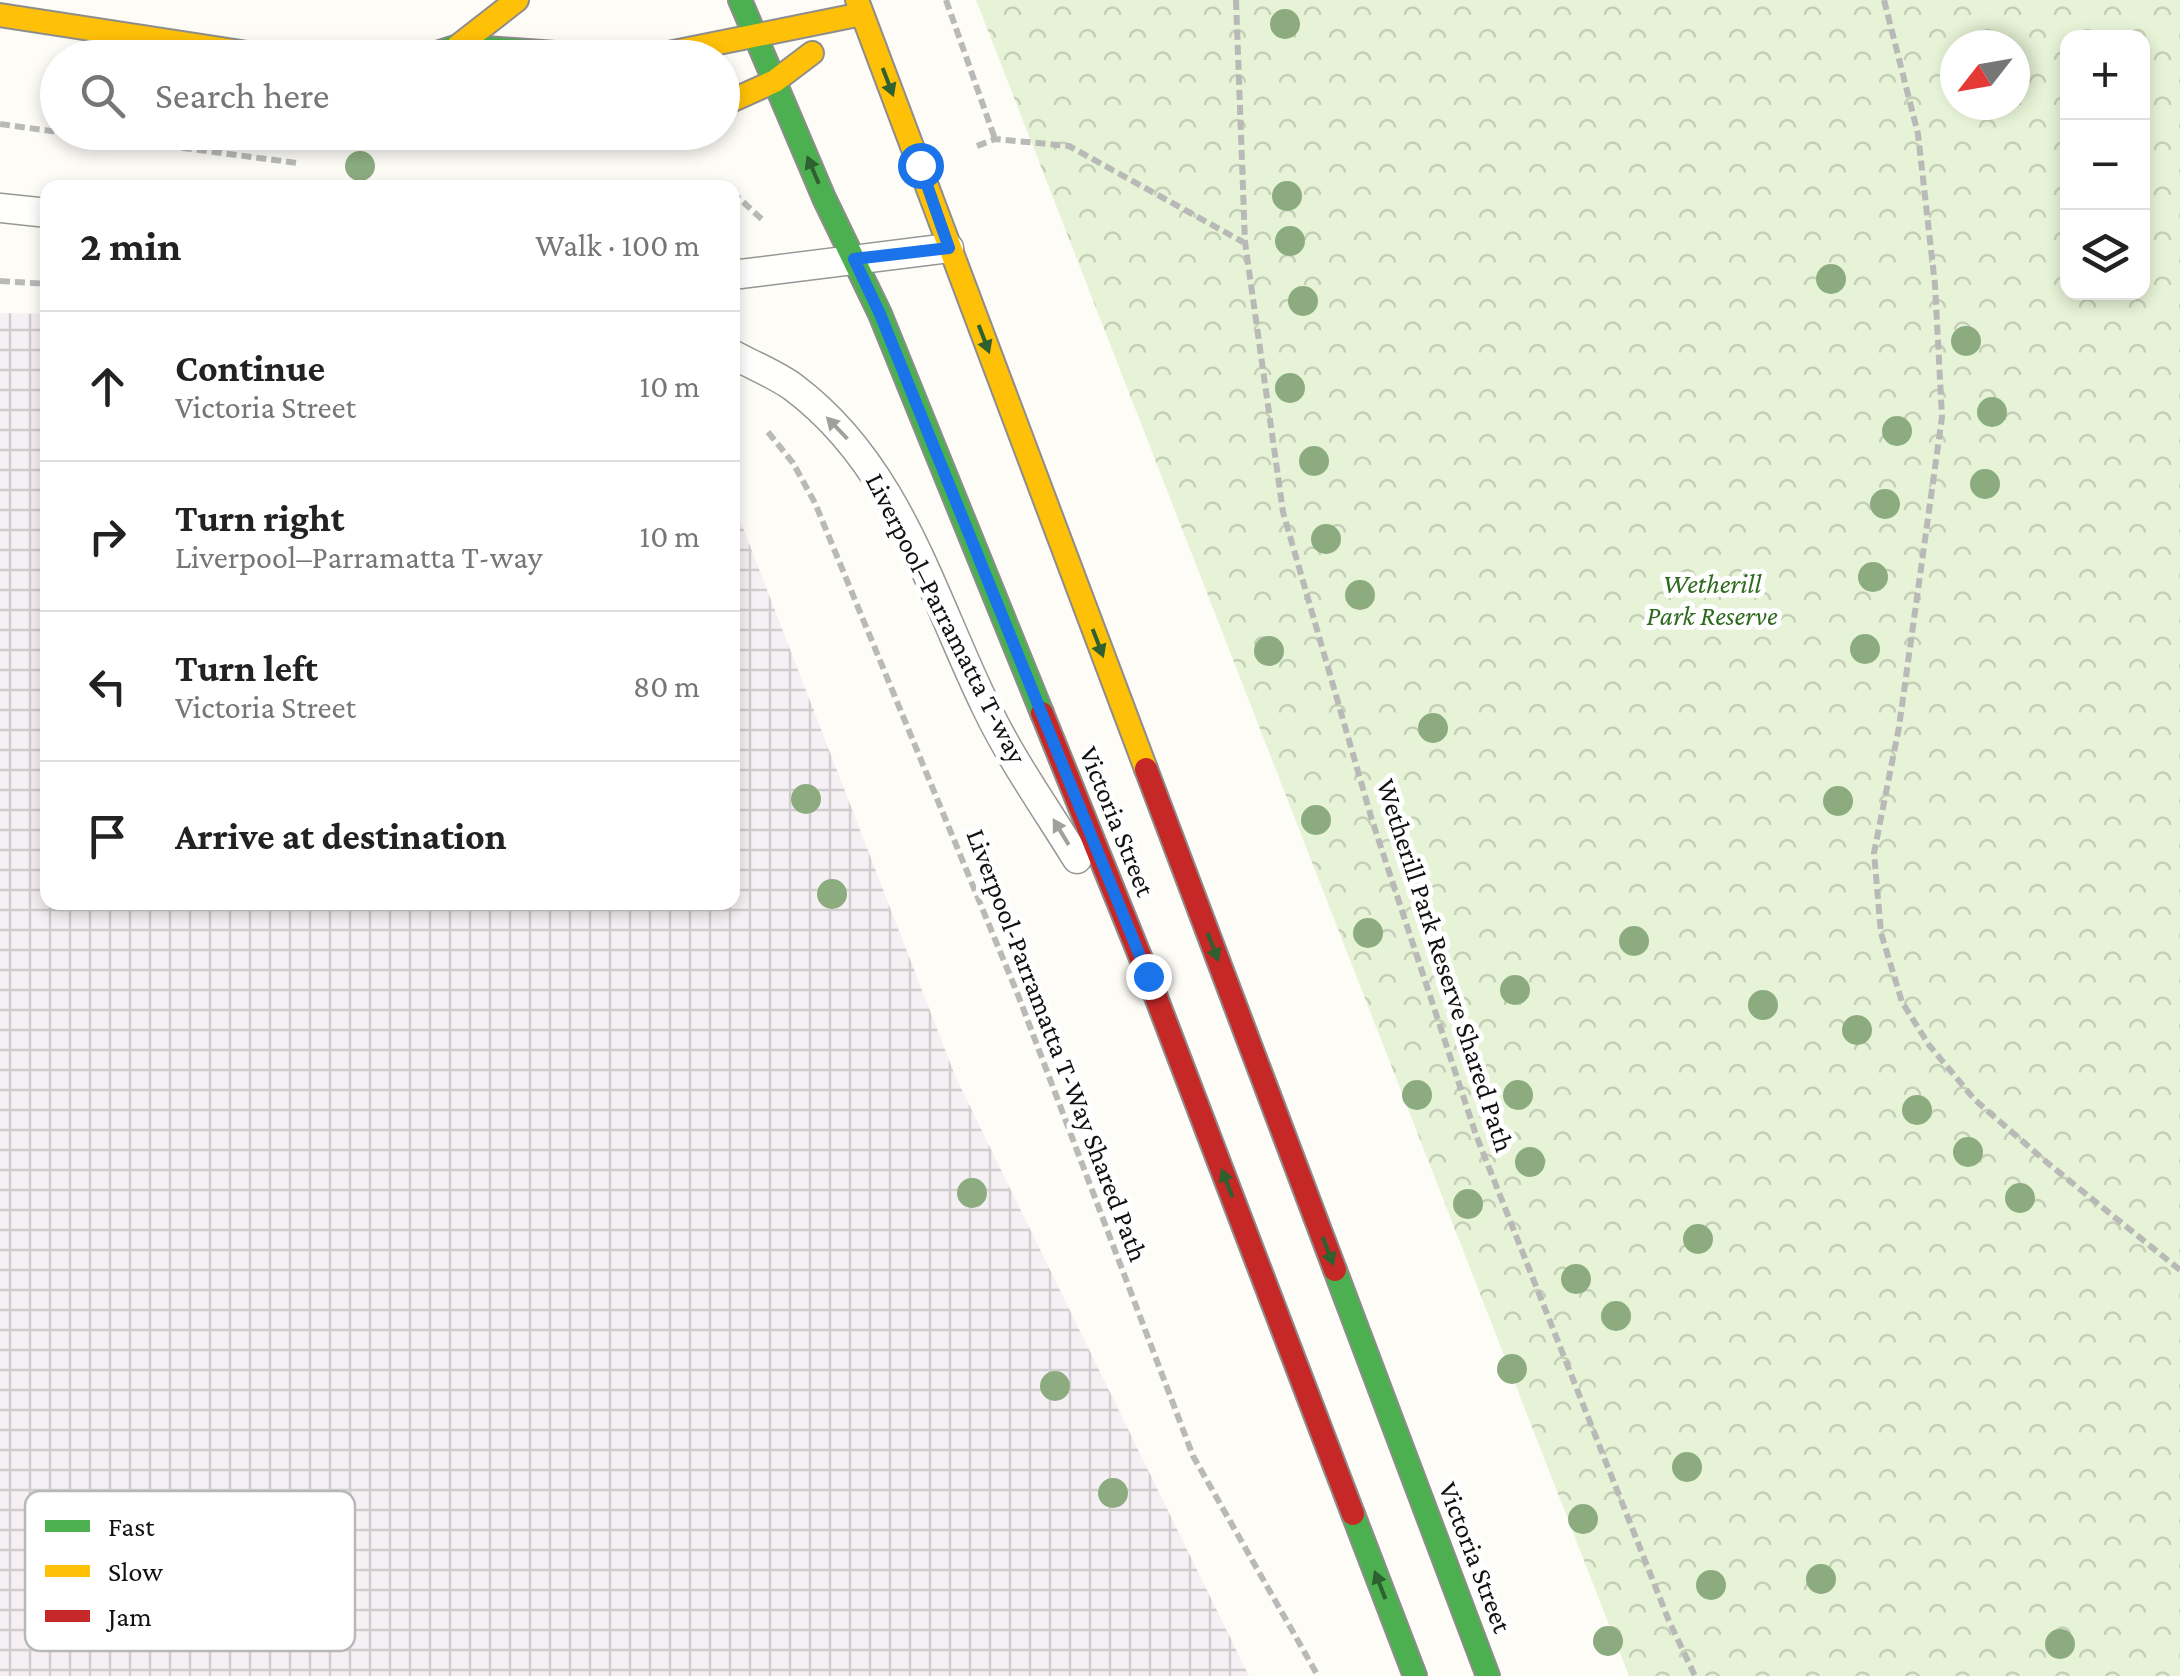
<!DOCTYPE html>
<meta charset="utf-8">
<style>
body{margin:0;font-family:"Crimson Pro",serif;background:#f6f6f6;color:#222}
.controls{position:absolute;right:30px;top:30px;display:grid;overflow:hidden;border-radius:20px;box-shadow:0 5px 15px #0003}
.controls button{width:90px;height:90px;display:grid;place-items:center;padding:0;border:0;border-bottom:2px solid #e0e0e0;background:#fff;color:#222;font:50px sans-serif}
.compass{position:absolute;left:1940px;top:30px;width:90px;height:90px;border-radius:50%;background:#fff;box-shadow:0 5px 15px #0003;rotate:239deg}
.stop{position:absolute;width:30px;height:30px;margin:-22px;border:8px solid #1a73e8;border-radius:50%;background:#fff}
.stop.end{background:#1a73e8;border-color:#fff;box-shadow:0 2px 10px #0008}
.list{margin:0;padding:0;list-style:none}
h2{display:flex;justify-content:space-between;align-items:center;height:130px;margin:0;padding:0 40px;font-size:42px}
h2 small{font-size:32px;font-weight:400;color:#767676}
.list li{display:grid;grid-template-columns:65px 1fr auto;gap:30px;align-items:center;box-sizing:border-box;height:150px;padding:0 40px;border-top:2px solid #e0e0e0}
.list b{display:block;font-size:38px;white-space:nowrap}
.list p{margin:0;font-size:32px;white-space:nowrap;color:#767676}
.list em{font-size:32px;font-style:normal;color:#767676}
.icon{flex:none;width:55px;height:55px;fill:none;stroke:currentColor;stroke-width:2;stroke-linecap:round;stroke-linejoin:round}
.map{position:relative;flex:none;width:2180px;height:1676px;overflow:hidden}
.search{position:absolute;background:#fff;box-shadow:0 5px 15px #0003;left:40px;top:40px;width:700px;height:110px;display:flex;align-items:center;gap:25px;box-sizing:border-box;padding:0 35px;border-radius:55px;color:#767676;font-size:38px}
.panel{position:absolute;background:#fff;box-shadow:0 5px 15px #0003;left:40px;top:180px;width:700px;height:730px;border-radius:20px}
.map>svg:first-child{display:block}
</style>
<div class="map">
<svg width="2180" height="1676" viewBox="0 0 2180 1676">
<defs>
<pattern id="industrial-grid" width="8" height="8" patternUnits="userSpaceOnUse" patternTransform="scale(2.5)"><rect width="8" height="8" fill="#f5f0f3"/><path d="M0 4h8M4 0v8" fill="none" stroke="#d1cdcf"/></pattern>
<pattern id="park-crowns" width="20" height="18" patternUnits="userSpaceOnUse" patternTransform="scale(2.5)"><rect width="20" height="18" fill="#e7f3d7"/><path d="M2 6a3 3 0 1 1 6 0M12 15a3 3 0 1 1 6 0" fill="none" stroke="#c5cfb8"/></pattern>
</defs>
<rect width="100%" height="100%" fill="#fdfcf7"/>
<path fill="url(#industrial-grid)" d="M0 313 47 314 48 902H732L733 502 956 1078 1249 1676H0Z"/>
<path fill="url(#park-crowns)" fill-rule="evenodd" d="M976 0H2180V1676H1629ZM2068 38H2142V292H2068ZM1955 45H2015V105H1955Z"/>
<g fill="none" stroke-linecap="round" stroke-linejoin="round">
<g stroke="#979795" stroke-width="31">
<path id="lane" d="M0 208 48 213
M732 275 949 248
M732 354C752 365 775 374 793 387 899 466 931 595 987 709 1012 761 1047 810 1077 859"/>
</g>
<g stroke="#8e8d8b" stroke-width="26">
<path id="fast" d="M740 0 824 198 880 314 1042 713
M421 58 458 46 624 58
M1335 1270 1488 1676
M1353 1514 1415 1676"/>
</g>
<g stroke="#8e8d8b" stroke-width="26">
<path id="slow" d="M857 0 1146 769
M0 15 280 58
M458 46 517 0
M644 58 862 14
M722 105 775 81 812 53"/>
</g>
<g stroke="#8e8d8b" stroke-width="26">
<path id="jam" d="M1042 713 1148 976 1353 1514
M1146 769 1335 1270"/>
</g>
<path stroke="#b9b9b8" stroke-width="6" stroke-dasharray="10 5" stroke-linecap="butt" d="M946 0 995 139
M1236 0 1245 242 1283 512 1372 820 1476 1135 1669 1621 1695 1676
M1884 0 1918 134 1935 285 1942 417 1899 727 1874 853 1881 933 1902 1002 1929 1045 1975 1100 2050 1165 2180 1270
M0 124 58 132
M63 132 297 163
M977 146 995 139 1069 146 1243 242
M726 186 727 188
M732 192 765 222
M0 281 48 284
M768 432 793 463 815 503 1018 995 1193 1456 1318 1676"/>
<use href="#lane" stroke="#fffffe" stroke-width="28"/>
<use href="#fast" stroke="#4caf50" stroke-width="22"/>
<use href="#slow" stroke="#ffc107" stroke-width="22"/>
<use href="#jam" stroke="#c62828" stroke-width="22"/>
</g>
<g fill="#8cac80">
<circle cx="1285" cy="24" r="15"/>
<circle cx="360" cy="166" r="15"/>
<circle cx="1287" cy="196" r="15"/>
<circle cx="1290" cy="241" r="15"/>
<circle cx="1831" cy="279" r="15"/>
<circle cx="1303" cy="301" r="15"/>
<circle cx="1966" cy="341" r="15"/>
<circle cx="1290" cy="388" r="15"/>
<circle cx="1992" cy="412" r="15"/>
<circle cx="1897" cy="431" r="15"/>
<circle cx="1314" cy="461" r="15"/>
<circle cx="1985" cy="484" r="15"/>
<circle cx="1885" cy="504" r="15"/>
<circle cx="1326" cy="539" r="15"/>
<circle cx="1873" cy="577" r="15"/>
<circle cx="1360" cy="595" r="15"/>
<circle cx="1865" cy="649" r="15"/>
<circle cx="1269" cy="651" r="15"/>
<circle cx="1433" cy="728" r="15"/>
<circle cx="806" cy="799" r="15"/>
<circle cx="1838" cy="801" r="15"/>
<circle cx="1316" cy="820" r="15"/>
<circle cx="832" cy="894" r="15"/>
<circle cx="1368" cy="933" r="15"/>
<circle cx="1634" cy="941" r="15"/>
<circle cx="1515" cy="990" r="15"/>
<circle cx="1763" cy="1005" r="15"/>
<circle cx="1857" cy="1030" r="15"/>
<circle cx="1417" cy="1095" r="15"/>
<circle cx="1518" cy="1095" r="15"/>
<circle cx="1917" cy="1110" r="15"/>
<circle cx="1968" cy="1152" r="15"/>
<circle cx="1530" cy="1162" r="15"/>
<circle cx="972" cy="1193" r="15"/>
<circle cx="2020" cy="1198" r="15"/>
<circle cx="1468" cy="1204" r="15"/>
<circle cx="1698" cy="1239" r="15"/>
<circle cx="1576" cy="1279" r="15"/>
<circle cx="1616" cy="1316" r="15"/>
<circle cx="1512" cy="1369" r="15"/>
<circle cx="1055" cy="1386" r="15"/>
<circle cx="1687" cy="1467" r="15"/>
<circle cx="1113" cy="1493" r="15"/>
<circle cx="1583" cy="1519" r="15"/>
<circle cx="1821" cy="1579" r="15"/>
<circle cx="1711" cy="1585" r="15"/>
<circle cx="1608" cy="1641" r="15"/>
<circle cx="2060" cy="1644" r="15"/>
</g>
<defs><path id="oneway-solid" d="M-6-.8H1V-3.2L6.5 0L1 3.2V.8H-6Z" transform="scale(2.5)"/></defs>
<g fill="#2e6030">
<use href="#oneway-solid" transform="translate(888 82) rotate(69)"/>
<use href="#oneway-solid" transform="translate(813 170) rotate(-113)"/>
<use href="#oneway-solid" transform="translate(984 339) rotate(69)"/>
<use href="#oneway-solid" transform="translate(1098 643) rotate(69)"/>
<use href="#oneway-solid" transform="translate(1213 947) rotate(69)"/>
<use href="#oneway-solid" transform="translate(1227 1183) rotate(-111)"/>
<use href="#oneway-solid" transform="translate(1328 1251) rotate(69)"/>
<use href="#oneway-solid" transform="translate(1380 1585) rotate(-111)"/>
</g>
<g fill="#a0a09f">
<use href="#oneway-solid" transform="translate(837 428) rotate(-134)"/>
<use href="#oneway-solid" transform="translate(1061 832) rotate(-121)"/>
</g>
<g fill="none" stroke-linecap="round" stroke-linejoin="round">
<path stroke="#1a73e8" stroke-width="12" d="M920 165 949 248 854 259 880 314 1148 976"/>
</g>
<g text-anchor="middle" stroke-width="10" stroke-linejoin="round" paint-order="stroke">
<g font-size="28" font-style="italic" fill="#2f6b1f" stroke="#fff">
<text x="1712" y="593">Wetherill<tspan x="1712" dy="32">Park Reserve</tspan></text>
</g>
<g font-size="28" fill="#111" stroke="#fff">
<text transform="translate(947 618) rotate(63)" y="10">Liverpool–Parramatta T-way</text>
<text transform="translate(1118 821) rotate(68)" y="10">Victoria Street</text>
<text transform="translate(1446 965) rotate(72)" y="10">Wetherill Park Reserve Shared Path</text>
<text transform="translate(1058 1045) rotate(69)" y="10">Liverpool-Parramatta T-Way Shared Path</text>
<text transform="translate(1476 1557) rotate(69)" y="10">Victoria Street</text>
</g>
</g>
<rect x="25" y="1491" width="330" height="160" rx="15" fill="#fff" stroke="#b8b8b8" stroke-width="2.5"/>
<rect x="45" y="1520" width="45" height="12" fill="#4caf50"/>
<rect x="45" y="1565" width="45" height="12" fill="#ffc107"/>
<rect x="45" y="1610" width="45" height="12" fill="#c62828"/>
<g font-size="28" fill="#111">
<text x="108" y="1536">Fast</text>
<text x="108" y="1581">Slow</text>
<text x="108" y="1626">Jam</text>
</g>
</svg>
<div class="controls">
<button>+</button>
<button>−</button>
<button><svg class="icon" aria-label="layers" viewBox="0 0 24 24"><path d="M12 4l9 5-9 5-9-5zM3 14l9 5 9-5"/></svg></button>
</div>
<svg class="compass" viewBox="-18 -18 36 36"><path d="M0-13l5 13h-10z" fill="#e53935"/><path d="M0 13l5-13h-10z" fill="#767676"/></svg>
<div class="stop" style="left:920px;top:165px"></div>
<div class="stop end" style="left:1148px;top:976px"></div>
<div class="search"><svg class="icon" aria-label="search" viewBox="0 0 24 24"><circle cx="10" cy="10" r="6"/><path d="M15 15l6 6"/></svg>Search here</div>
<section class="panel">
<h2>2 min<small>Walk · 100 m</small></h2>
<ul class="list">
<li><svg class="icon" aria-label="ahead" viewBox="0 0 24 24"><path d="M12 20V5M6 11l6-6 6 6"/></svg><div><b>Continue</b><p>Victoria Street</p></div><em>10 m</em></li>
<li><svg class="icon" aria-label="right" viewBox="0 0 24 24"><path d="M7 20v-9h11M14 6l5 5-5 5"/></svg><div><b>Turn right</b><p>Liverpool–Parramatta T-way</p></div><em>10 m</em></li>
<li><svg class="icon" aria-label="left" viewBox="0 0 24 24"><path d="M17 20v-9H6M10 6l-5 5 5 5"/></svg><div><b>Turn left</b><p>Victoria Street</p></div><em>80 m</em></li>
<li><svg class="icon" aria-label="arrive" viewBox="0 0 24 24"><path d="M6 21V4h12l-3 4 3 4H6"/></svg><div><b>Arrive at destination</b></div></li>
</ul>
</section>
</div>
